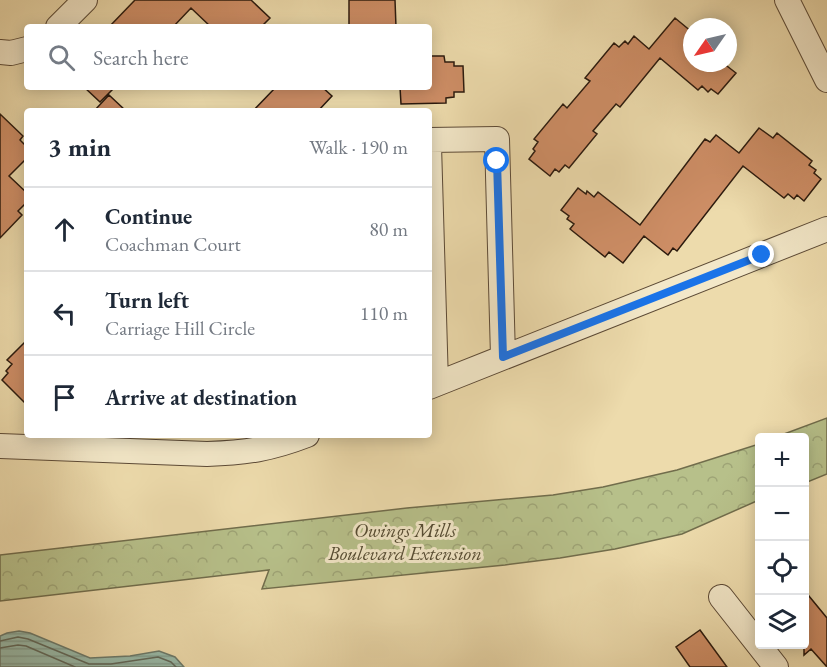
<!DOCTYPE html>
<meta charset="utf-8">
<style>
body{margin:0;font-family:"EB Garamond",serif;background:#f2f2f3;color:#1f2937}
.controls{position:absolute;right:18px;bottom:18px;display:grid;overflow:hidden;border-radius:6px;box-shadow:0 3px 15px #0003}
.controls button{width:54px;height:54px;display:grid;place-items:center;padding:0;border:0;border-bottom:2px solid #e0e1e3;background:#fff;color:#1f2937;font:30px sans-serif}
.compass{position:absolute;left:683px;top:18px;width:54px;height:54px;border-radius:50%;background:#fff;box-shadow:0 3px 15px #0003;rotate:236deg}
.stop{position:absolute;width:18px;height:18px;margin:-14px;border:4px solid #1a73e8;border-radius:50%;background:#fff}
.stop.end{background:#1a73e8;border-color:#fff;box-shadow:0 2px 6px #0008}
.list{margin:0;padding:0;list-style:none}
h2{display:flex;justify-content:space-between;align-items:center;height:78px;margin:0;padding:0 24px;font-size:26px}
h2 small{font-size:20px;font-weight:400;color:#747a83}
.list li{display:grid;grid-template-columns:39px 1fr auto;gap:18px;align-items:center;box-sizing:border-box;height:84px;padding:0 24px;border-top:2px solid #e0e1e3}
.list b{display:block;font-size:22px;white-space:nowrap}
.list p{margin:0;font-size:20px;white-space:nowrap;color:#747a83}
.list em{font-size:20px;font-style:normal;color:#747a83}
.icon{flex:none;width:33px;height:33px;fill:none;stroke:currentColor;stroke-width:2;stroke-linecap:round;stroke-linejoin:round}
.map{position:relative;flex:none;width:827px;height:667px;overflow:hidden}
.search{position:absolute;background:#fff;box-shadow:0 3px 15px #0003;left:24px;top:24px;width:408px;height:66px;display:flex;align-items:center;gap:15px;box-sizing:border-box;padding:0 21px;border-radius:6px;color:#747a83;font-size:22px}
.panel{position:absolute;background:#fff;box-shadow:0 3px 15px #0003;left:24px;top:108px;width:408px;height:330px;border-radius:6px}
.map>svg:first-child{display:block}
</style>
<div class="map">
<svg width="827" height="667" viewBox="0 0 827 667">
<defs>
<pattern id="park-crowns" width="20" height="18" patternUnits="userSpaceOnUse" patternTransform="scale(1.5)"><rect width="20" height="18" fill="#b7c08a"/><path d="M2 6a3 3 0 1 1 6 0M12 15a3 3 0 1 1 6 0" fill="none" stroke="#9ea476"/></pattern>
<pattern id="water-rules" width="6" height="5" patternUnits="userSpaceOnUse" patternTransform="scale(1.5)"><rect width="6" height="5" fill="#9ba"/><path d="M0 2.5h6" fill="none" stroke="#84a091"/></pattern>
</defs>
<rect width="100%" height="100%" fill="#eddbac"/>
<filter id="stains"><feTurbulence type="fractalNoise" baseFrequency=".00333" numOctaves="4"/><feColorMatrix values="0 0 0 0 .2 0 0 0 0 .09 0 0 0 0 .02 0 0 0 .5 -.17"/></filter>
<radialGradient id="worn" r=".72"><stop offset=".6" stop-color="#630" stop-opacity="0"/><stop offset="1" stop-color="#630" stop-opacity=".3"/></radialGradient>
<path fill="url(#park-crowns)" stroke="#716d4c" stroke-width="1.5" d="M827 418V474L805 483 804 438 776 437Z
M759 444V500L682 534 615 549 560 558 505 565 262 589 269 570 0 601V555L407 508 553 495 603 487 677 470Z"/>
<path fill="url(#water-rules)" stroke="#6d7b6c" stroke-width="1.5" d="M19 631 30 633 90 658 130 656 159 651 175 657 184 667H0V636L7 633Z"/>
<g fill="none" stroke-linecap="round" stroke-linejoin="round">
<path stroke="#626a5c" stroke-width="1.5" d="M0 641 18 637 28 639 89 664H111L158 657 171 662 176 667
M0 648 18 645 26 646 75 667"/>
</g>
<path fill="#ce8e66" stroke="#2b1a0e" stroke-width="1.5" d="M135 0H251L270 18 261 27H211L191 8 173 27H109Z
M349 0H395L396 27H349Z
M675 18 692 32V63H723L736 73 718 94 711 89 708 92 702 86 698 90 660 58 620 107 616 104 593 131 597 134 569 168 565 165 559 172 555 169 550 176 529 159 535 151 533 149 538 142 534 139 563 104 567 108 590 81 585 78 614 43 619 47 625 41 628 44 634 36 649 49Z
M429 56H444L445 62H454V66H463L464 92H454V97L446 98V103L401 104 400 87H429Z
M84 87H115L100 102Z
M276 87H322L332 96 318 111H253Z
M109 95 126 111H94Z
M0 114 23 136 20 140 27 147V158L9 176 27 193V202L18 211 22 215 0 238Z
M759 128 773 138 777 133 812 161 809 165 816 170 814 173 821 179 804 201 797 195 794 199 788 194 784 198 743 166 677 251 673 248 668 255 644 236 623 263 609 252 605 257 570 229 574 224 567 219 569 216 561 210 578 188 586 194 587 191 594 197 598 192 640 225 705 139 710 142 716 135 739 153Z
M27 340V405L2 380 8 373 6 371 12 364 7 360Z
M804 590 827 618V667L811 649 804 655Z
M700 630 727 667H690L676 647Z"/>
<g fill="none" stroke-linecap="round" stroke-linejoin="round">
<g stroke="#5c4a36" stroke-width="26">
<path id="minor" d="M787 0 827 80
M58 27 85 0
M0 52 11 53 27 49
M429 140 497 139 503 357
M429 145 436 384
M429 387 827 229
M0 446 207 454C245 453 271 449 307 435
M721 597 776 667"/>
</g>
<use href="#minor" stroke="#f3e8c9" stroke-width="24"/>
</g>
<g fill="none" stroke-linecap="round" stroke-linejoin="round">
<path stroke="#1a73e8" stroke-width="8" d="M497 161 503 357 762 255"/>
</g>
<g text-anchor="middle" stroke-width="6" stroke-linejoin="round" paint-order="stroke">
<g font-size="20" font-style="italic" fill="#554c33" stroke="#f3e8c9">
<text x="405" y="537">Owings Mills<tspan x="405" dy="23">Boulevard Extension</tspan></text>
</g>
</g>
<rect width="100%" height="100%" filter="url(#stains)"/>
<rect width="100%" height="100%" fill="url(#worn)"/>
</svg>
<div class="controls">
<button>+</button>
<button>−</button>
<button><svg class="icon" aria-label="locate" viewBox="0 0 24 24"><circle cx="12" cy="12" r="6"/><path d="M12 2v4M12 18v4M2 12h4M18 12h4"/></svg></button>
<button><svg class="icon" aria-label="layers" viewBox="0 0 24 24"><path d="M12 4l9 5-9 5-9-5zM3 14l9 5 9-5"/></svg></button>
</div>
<svg class="compass" viewBox="-18 -18 36 36"><path d="M0-13l5 13h-10z" fill="#e53935"/><path d="M0 13l5-13h-10z" fill="#747a83"/></svg>
<div class="stop" style="left:497px;top:161px"></div>
<div class="stop end" style="left:762px;top:255px"></div>
<div class="search"><svg class="icon" aria-label="search" viewBox="0 0 24 24"><circle cx="10" cy="10" r="6"/><path d="M15 15l6 6"/></svg>Search here</div>
<section class="panel">
<h2>3 min<small>Walk · 190 m</small></h2>
<ul class="list">
<li><svg class="icon" aria-label="ahead" viewBox="0 0 24 24"><path d="M12 20V5M6 11l6-6 6 6"/></svg><div><b>Continue</b><p>Coachman Court</p></div><em>80 m</em></li>
<li><svg class="icon" aria-label="left" viewBox="0 0 24 24"><path d="M17 20v-9H6M10 6l-5 5 5 5"/></svg><div><b>Turn left</b><p>Carriage Hill Circle</p></div><em>110 m</em></li>
<li><svg class="icon" aria-label="arrive" viewBox="0 0 24 24"><path d="M6 21V4h12l-3 4 3 4H6"/></svg><div><b>Arrive at destination</b></div></li>
</ul>
</section>
</div>
